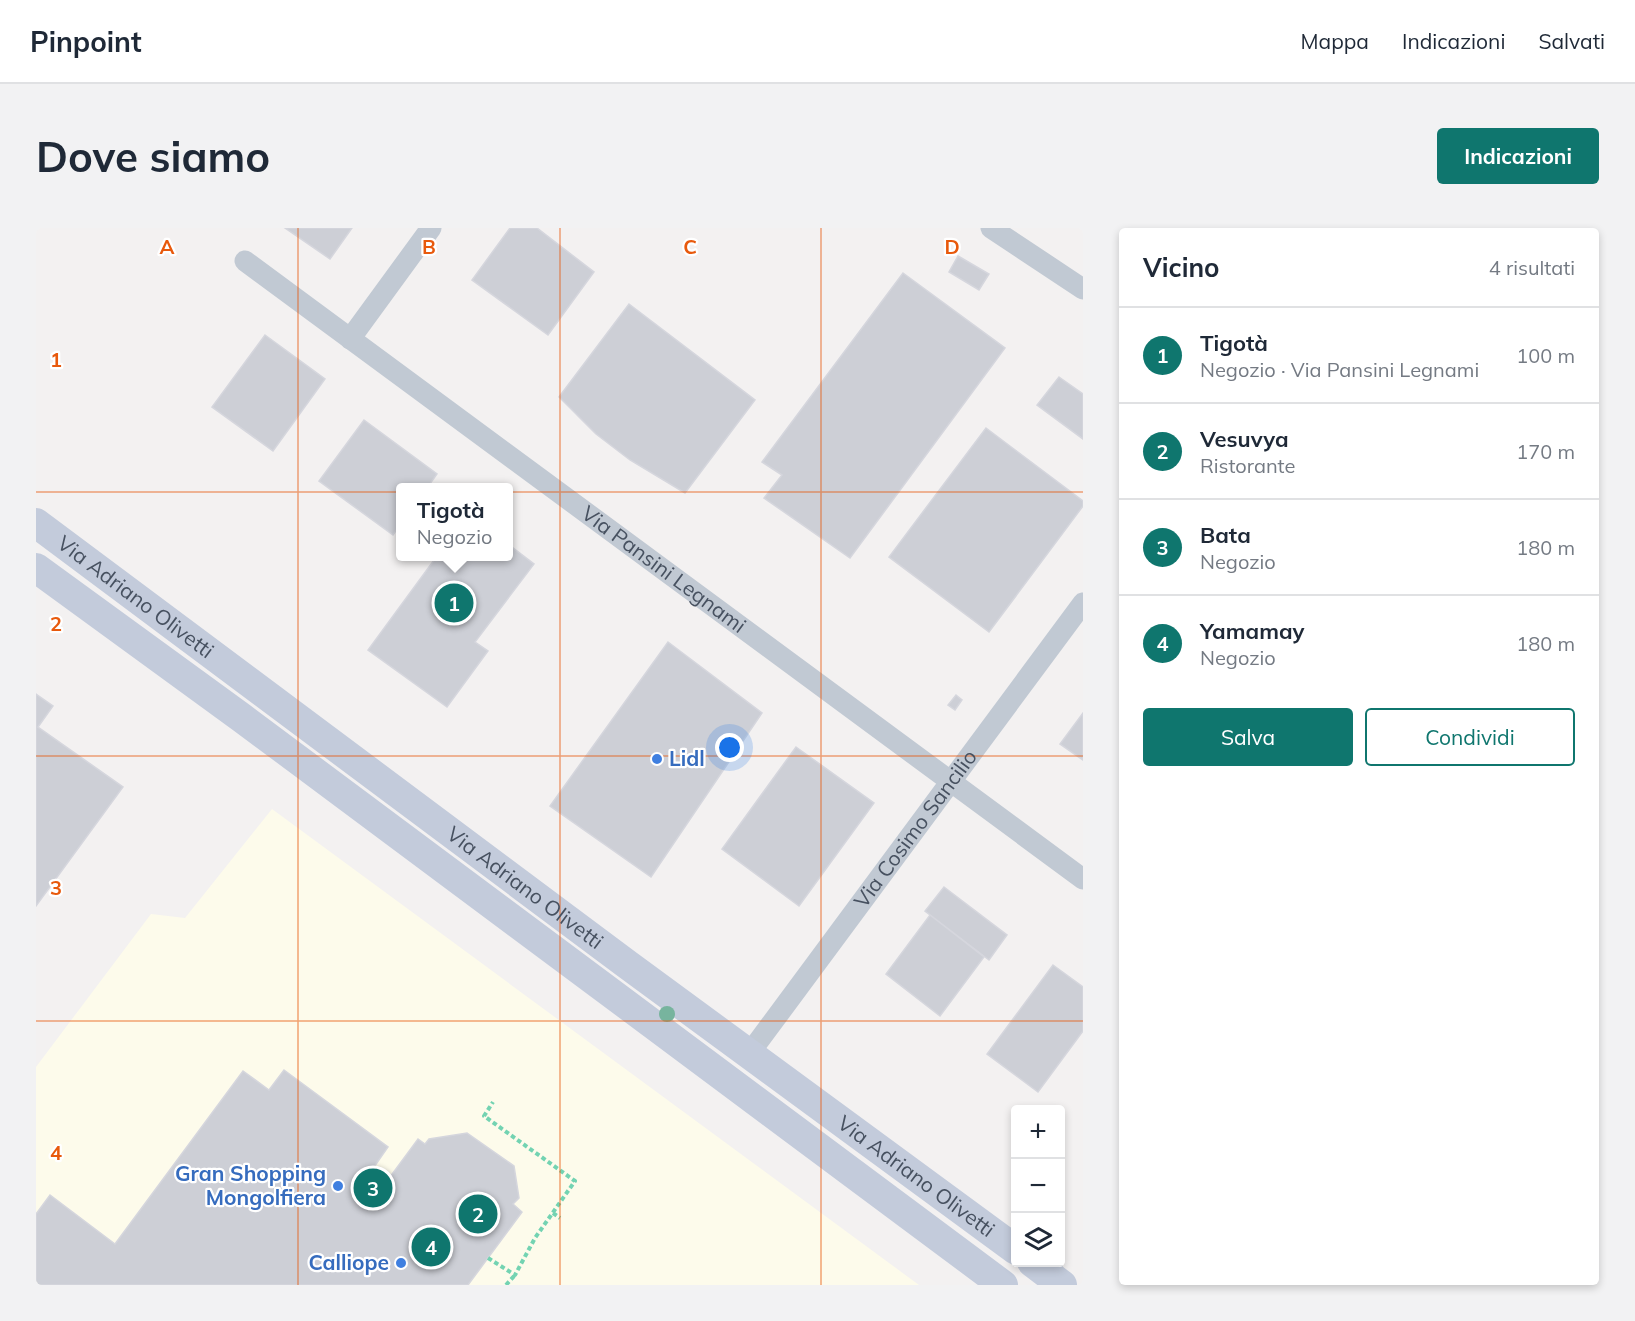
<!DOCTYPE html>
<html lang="it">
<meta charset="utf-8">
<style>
body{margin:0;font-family:Mulish,sans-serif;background:#f2f2f3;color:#1f2937}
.controls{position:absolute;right:18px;bottom:18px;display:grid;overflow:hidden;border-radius:6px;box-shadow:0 3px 9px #0003}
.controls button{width:54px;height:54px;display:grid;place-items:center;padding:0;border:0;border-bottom:2px solid #e0e1e3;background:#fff;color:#1f2937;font:30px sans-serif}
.you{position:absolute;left:694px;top:520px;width:21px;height:21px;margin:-15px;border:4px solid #fff;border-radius:50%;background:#1a73e8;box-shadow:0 0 0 9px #1a73e833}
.badge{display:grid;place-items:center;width:39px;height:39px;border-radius:50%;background:#0f766e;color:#fff;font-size:20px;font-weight:700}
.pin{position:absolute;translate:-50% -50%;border:3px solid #fff;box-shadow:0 2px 6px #0006}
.popup{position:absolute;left:360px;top:255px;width:117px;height:78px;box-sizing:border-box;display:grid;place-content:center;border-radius:6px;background:#fff;filter:drop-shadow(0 2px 4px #0005);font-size:20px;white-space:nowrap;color:#747a83}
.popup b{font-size:22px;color:#1f2937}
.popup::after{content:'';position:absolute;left:50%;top:100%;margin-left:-12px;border:12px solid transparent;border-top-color:#fff}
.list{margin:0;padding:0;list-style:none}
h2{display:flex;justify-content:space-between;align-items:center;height:78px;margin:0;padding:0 24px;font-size:26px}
h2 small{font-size:20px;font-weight:400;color:#747a83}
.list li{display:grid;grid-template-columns:39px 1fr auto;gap:18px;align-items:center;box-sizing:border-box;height:96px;padding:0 24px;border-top:2px solid #e0e1e3}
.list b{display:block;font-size:22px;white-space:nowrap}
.list p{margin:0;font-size:20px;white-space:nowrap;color:#747a83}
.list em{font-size:20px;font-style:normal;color:#747a83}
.actions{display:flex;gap:12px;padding:18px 24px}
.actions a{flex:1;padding:14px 0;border:2px solid #0f766e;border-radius:6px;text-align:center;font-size:21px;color:#0f766e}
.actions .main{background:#0f766e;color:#fff}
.icon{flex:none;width:33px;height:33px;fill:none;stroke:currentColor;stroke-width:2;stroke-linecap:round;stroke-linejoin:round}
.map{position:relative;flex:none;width:1047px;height:1057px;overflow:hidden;border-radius:6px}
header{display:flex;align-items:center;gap:36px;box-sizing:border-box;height:84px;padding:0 30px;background:#fff;border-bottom:2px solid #e0e1e3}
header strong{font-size:28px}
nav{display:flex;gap:33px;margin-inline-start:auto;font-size:21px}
.intro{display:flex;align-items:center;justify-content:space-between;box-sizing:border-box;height:144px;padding:0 36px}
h1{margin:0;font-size:42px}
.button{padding:15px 27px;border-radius:6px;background:#0f766e;color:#fff;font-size:21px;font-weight:700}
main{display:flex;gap:36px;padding:0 36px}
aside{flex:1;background:#fff;border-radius:6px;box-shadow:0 3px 9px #0003}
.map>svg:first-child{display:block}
</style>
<header>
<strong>Pinpoint</strong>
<nav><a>Mappa</a><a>Indicazioni</a><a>Salvati</a></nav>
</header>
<div class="intro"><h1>Dove siamo</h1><a class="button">Indicazioni</a></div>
<main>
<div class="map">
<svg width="1047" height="1057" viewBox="0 0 1047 1057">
<rect width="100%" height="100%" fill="#f3f1f1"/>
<path fill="#fdfbeb" d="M236 581 883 1057H0V839L115 686 149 690Z"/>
<path fill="#cdcfd6" stroke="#d5d6dd" stroke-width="1.5" d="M249 0H316L294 31Z
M474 0H501L558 44 512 107 436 52Z
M922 28 953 46 943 62 913 44Z
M867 45 969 120 814 330 728 270 746 247 726 234Z
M593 76 719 172 649 265 594 232 560 206 523 169Z
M229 107 289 151 237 223 176 179Z
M1023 149 1047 166V211L1001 177Z
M328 192 401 246 391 260H364V297L357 307 283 253Z
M950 200 1047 273V278L953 404 853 329Z
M472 316 498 336 439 414 452 423 411 479 332 422 401 328H472Z
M632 414 726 485 615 649 514 578Z
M0 466 17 478 2 499 87 559 0 678Z
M920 467 926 472 919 482 912 477Z
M1047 485V532L1024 516Z
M760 519 838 575 763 678 686 621Z
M908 659 971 707 953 732 889 683Z
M894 687 948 729 904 788 850 746Z
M1017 737 1047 759V803L1002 864 951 826Z
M248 842 352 919 338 939 354 949 382 911 389 916 393 911 431 905 478 938 483 970 477 976 486 984 432 1057H0V986L14 967 79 1016 207 843 233 862Z"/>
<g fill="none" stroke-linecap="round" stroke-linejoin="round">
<path stroke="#73d3b2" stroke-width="4" stroke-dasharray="4.5 3" stroke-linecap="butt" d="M517 985 524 990
M452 1030 479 1047 499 1010 539 953 448 888 457 874
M470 1057 479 1047"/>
<g stroke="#c1c9d3" stroke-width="21">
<path d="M955 0 1047 61"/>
<path id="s1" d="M209 33 1047 651"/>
<path d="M314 111 395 0"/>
<path id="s2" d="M713 826 1047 375"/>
</g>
<g stroke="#c3cbdb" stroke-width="30">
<path id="s3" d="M0 295 592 737 980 1022"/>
<path d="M0 340 206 490 967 1057"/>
<path d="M996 1034 1026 1057"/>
</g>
</g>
<circle fill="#77b49e" cx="631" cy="786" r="8"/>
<path fill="none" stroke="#e8590c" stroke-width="1.5" stroke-opacity="0.55" d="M262 0V1057M524 0V1057M785 0V1057M0 264H1047M0 528H1047M0 793H1047"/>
<g fill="#3f7fe0" stroke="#fff" stroke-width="2">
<circle cx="621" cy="531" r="6"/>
<circle cx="302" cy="958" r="6"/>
<circle cx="365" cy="1035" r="6"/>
</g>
<g text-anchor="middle" stroke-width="4.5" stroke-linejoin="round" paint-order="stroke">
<g font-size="21" fill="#475160" stroke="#fff">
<text dy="7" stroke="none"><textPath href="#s1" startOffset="520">Via Pansini Legnami</textPath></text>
<text dy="7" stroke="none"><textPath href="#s3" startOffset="124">Via Adriano Olivetti</textPath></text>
<text dy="7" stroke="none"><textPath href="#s2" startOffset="280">Via Cosimo Sancilio</textPath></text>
<text dy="7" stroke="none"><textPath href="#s3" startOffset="610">Via Adriano Olivetti</textPath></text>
<text dy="7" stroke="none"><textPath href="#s3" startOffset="1096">Via Adriano Olivetti</textPath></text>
</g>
<g font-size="21" font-weight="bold" fill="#366cbe" stroke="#fff" text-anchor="end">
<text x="633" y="538" text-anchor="start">Lidl</text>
<text x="290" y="953">Gran Shopping<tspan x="290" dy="24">Mongolfiera</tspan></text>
<text x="353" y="1042">Calliope</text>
</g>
</g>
<g font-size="20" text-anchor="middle" font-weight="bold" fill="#e8590c" stroke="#fff" stroke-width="4.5" stroke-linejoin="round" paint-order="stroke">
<text x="131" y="26">A</text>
<text x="393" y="26">B</text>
<text x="654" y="26">C</text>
<text x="916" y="26">D</text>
<text x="20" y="139">1</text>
<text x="20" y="403">2</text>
<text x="20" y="667">3</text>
<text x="20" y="932">4</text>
</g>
</svg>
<div class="controls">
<button>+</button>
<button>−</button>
<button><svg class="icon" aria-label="layers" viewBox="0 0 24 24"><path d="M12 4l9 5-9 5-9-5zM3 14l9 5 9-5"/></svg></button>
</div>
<div class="you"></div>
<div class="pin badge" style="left:418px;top:375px">1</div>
<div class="popup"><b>Tigotà</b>Negozio</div>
<div class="pin badge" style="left:442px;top:986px">2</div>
<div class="pin badge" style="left:337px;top:960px">3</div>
<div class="pin badge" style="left:395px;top:1019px">4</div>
</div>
<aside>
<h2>Vicino<small>4 risultati</small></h2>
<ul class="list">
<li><span class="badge">1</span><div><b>Tigotà</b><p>Negozio · Via Pansini Legnami</p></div><em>100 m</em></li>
<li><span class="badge">2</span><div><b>Vesuvya</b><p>Ristorante</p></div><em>170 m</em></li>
<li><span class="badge">3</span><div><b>Bata</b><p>Negozio</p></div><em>180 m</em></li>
<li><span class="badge">4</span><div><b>Yamamay</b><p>Negozio</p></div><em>180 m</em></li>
</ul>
<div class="actions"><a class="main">Salva</a><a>Condividi</a></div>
</aside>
</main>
